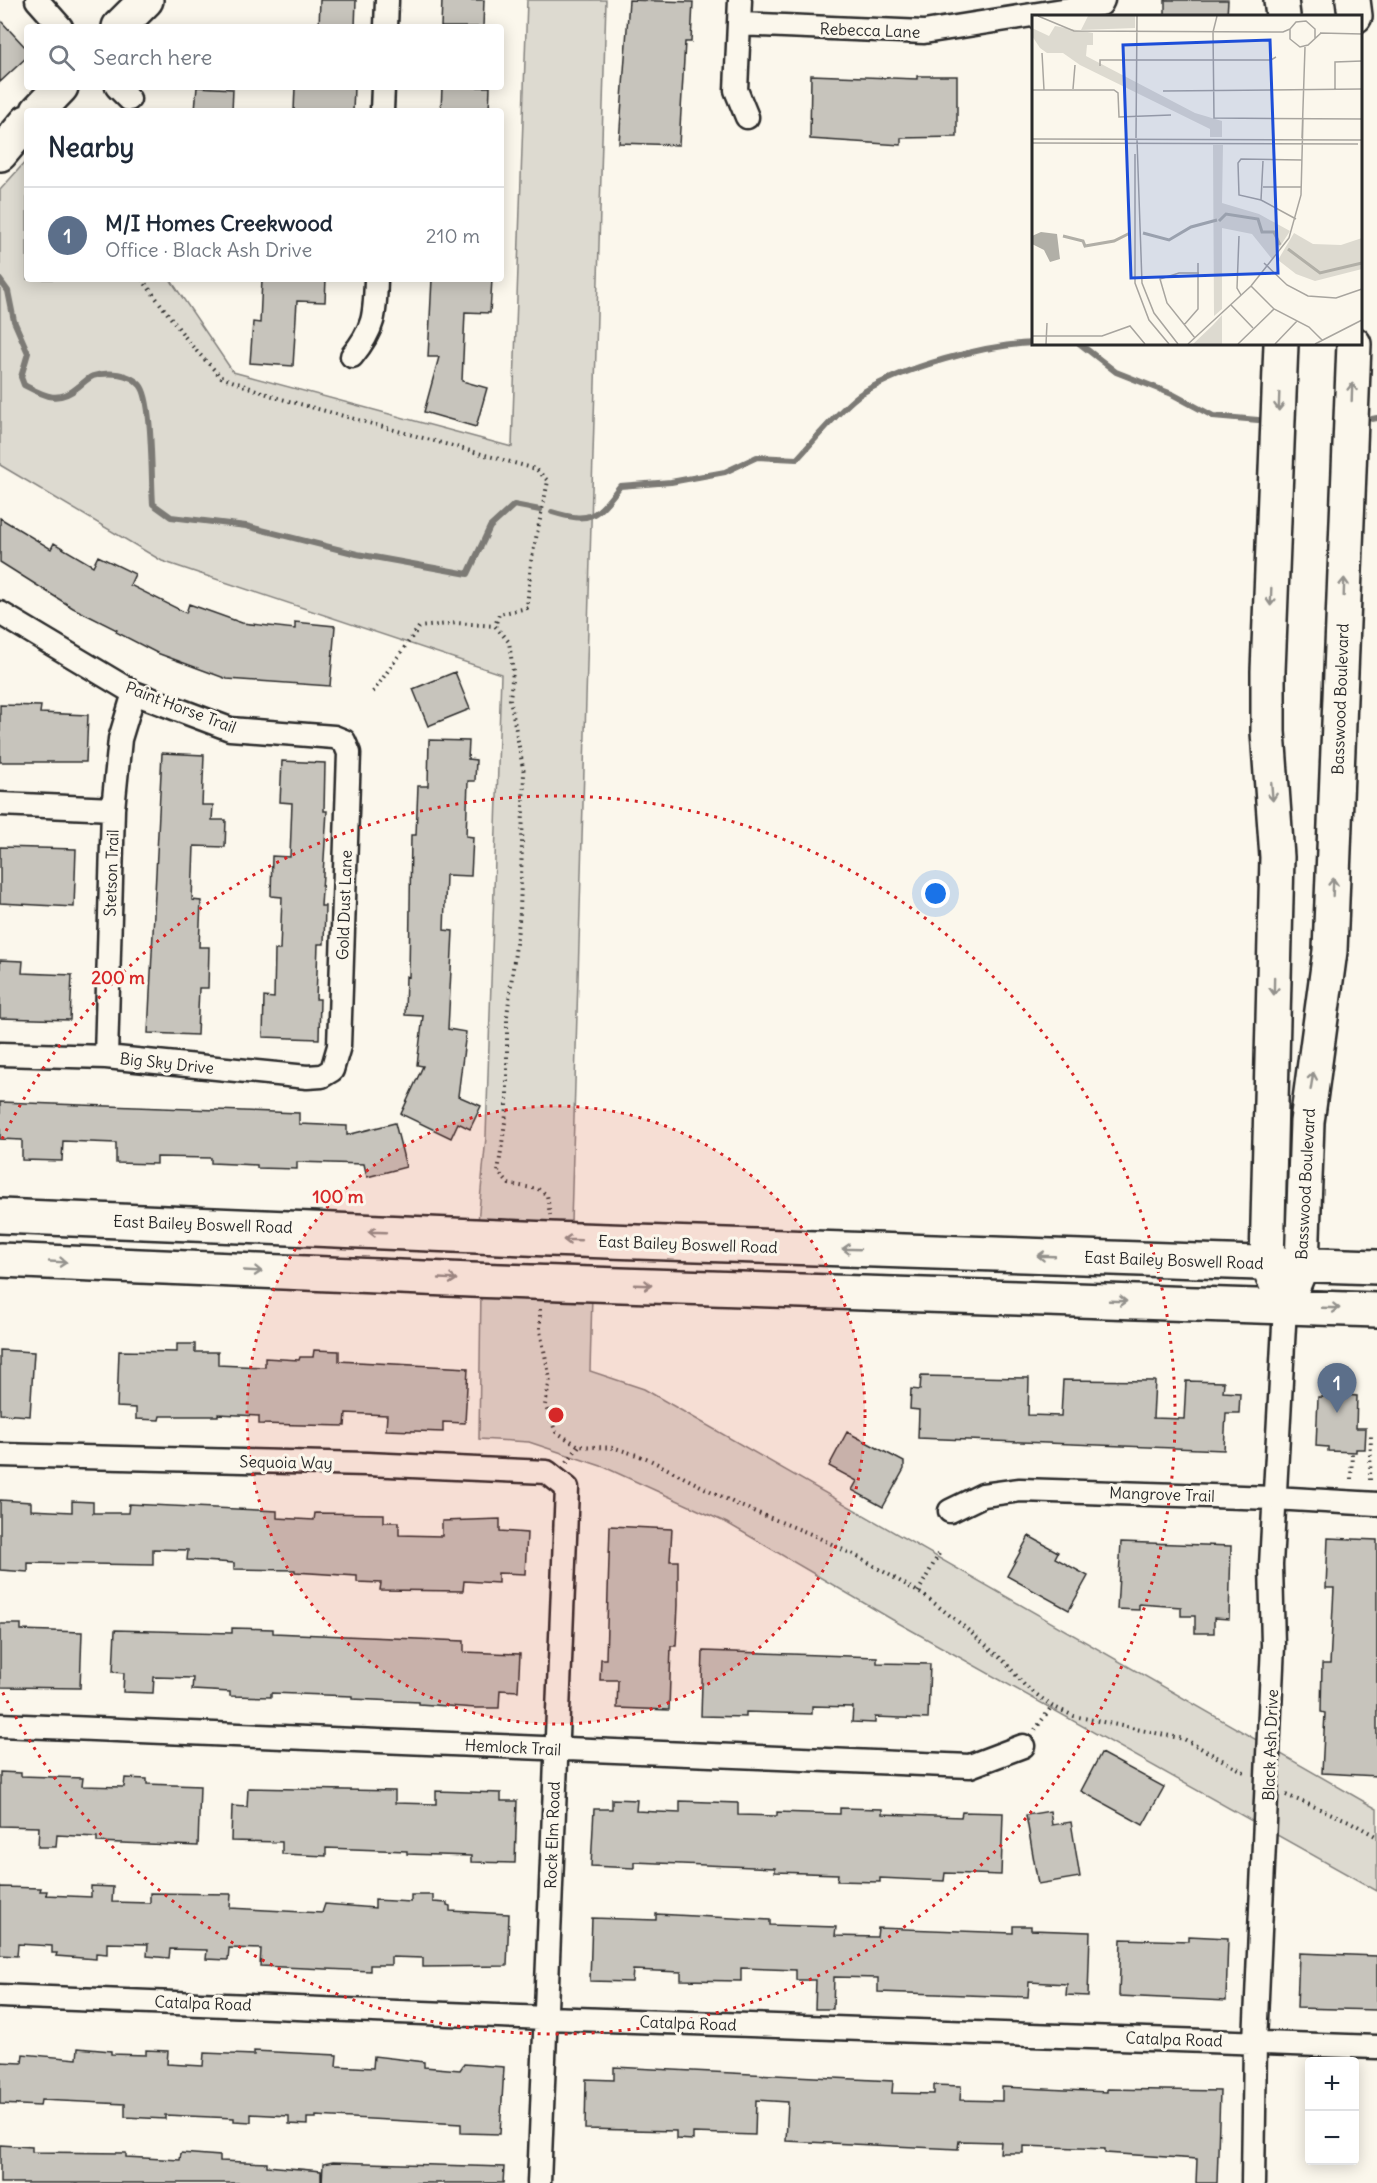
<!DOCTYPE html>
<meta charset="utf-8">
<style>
body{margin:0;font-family:Delius,sans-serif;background:#f6f6f7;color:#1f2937}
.controls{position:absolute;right:18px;bottom:18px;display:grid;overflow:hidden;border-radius:6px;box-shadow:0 3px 15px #0003}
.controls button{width:54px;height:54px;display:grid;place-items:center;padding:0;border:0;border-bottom:2px solid #e0e1e3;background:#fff;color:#1f2937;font:30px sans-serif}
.you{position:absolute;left:936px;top:894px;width:21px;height:21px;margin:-15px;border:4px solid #fff;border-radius:50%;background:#1a73e8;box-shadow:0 0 0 9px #1a73e833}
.badge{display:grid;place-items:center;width:39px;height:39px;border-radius:50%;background:#db2777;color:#fff;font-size:20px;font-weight:700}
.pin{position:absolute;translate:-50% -50px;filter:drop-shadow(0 2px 3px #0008)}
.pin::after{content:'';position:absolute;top:32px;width:21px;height:18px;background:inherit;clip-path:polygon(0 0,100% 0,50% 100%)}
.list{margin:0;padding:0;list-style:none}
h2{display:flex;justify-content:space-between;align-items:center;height:78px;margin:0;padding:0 24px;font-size:26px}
h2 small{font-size:20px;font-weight:400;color:#747a83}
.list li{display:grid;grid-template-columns:39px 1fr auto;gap:18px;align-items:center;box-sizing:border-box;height:96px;padding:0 24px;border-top:2px solid #e0e1e3}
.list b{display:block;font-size:22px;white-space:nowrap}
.list p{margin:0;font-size:20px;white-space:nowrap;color:#747a83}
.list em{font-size:20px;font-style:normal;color:#747a83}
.icon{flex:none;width:33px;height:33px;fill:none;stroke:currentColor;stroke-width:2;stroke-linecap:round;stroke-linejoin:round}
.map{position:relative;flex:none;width:1377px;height:2183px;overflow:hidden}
.search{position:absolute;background:#fff;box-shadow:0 3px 15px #0003;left:24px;top:24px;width:480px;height:66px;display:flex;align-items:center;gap:15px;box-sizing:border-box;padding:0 21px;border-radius:6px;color:#747a83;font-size:22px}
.panel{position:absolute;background:#fff;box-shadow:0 3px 15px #0003;left:24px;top:108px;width:480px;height:174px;border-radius:6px}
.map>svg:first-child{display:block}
</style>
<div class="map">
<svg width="1377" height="2183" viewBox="0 0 1377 2183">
<rect width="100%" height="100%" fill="#fbf7ec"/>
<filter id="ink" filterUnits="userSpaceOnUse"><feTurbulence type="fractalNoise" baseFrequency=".0167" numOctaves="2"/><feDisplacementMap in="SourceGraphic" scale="12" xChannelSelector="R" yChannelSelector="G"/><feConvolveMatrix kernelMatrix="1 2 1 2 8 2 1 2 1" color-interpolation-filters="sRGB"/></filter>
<g filter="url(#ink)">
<path fill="#dddad0" stroke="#84827e" stroke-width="1.5" d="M527 0H606L571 1223 478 1222 486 1137 501 674 162 561 0 465V190L27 160V279H170L233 372 512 447Z
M481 1288 592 1295 590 1371 644 1389 1377 1809V1891L893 1620 727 1523 604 1467 529 1442 479 1439Z"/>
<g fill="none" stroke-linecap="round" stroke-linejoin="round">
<path stroke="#7b7a75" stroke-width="6" d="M0 280 8 291 14 321 28 353 21 377 24 385C45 396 58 404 78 387 82 384 88 378 93 376 108 371 130 373 140 385 153 399 151 481 153 504L171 517 246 526 357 554 468 574 490 527 514 505 540 510
M1080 344 1116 372 1172 394 1213 416 1258 420
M1372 419 1377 418
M552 512C591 524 596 517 620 486L671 482 725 472 757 457 797 459C812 443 844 404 862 393 905 367 983 345 1034 343"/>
</g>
<path fill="#c7c4bc" stroke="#2b2b2b" stroke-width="1.5" d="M320 0H356L355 27H319Z
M442 0H484L483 27H441Z
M629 0 693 2 691 42H685L679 145 619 143Z
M1165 0H1228L1227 16H1165Z
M0 20 27 49V57L0 82Z
M811 75 917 79V76H957V137L901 138V145L810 139Z
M197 87 233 89 232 111H195Z
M295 87H354L353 111H294Z
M442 87H490L489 111H441Z
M262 279H326L325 302 297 301 293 366 250 363 253 322 260 323Z
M432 279H492L490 313 465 312 462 381 487 388 476 427 424 412 439 357H428Z
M0 518 51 549 54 543 93 566 98 556 135 574 130 585 186 613 189 604 242 623 295 629V622L335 626 330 686 227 679 157 653 116 632 117 630 73 608 0 562Z
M455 672 470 709 428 726 413 689Z
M0 705 41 706 40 713 88 715 86 762H0Z
M429 740 469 741 468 759 476 760 475 781H468L466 836 473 837 471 876 446 875 444 930 453 931 448 1029 466 1032 458 1096 481 1106 470 1129 458 1123 451 1138 401 1114 423 1066 417 1065 423 1016 405 1015 406 976 409 977 411 835H416L418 786H428Z
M162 753 204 755 202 805H213L212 820H226L225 847 194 846 192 900 201 901 199 947H209L208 988H199L197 1035 148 1033Z
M282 761 325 763 324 811H327L321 906H325L324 944H318L316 999H320L319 1039 263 1037 264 997 274 998 275 950H280L282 897 271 896 272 856 290 857 292 803 280 802Z
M0 847 76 849 74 907 0 903Z
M0 960 23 961 22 973 72 975 70 1020 0 1018Z
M0 1102 299 1113V1124L347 1126V1135L395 1123 406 1167 367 1177 364 1164 297 1162V1169L257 1168V1165L211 1163V1158L157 1157V1164L116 1163V1143L63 1141 62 1161 22 1160V1140L0 1139Z
M177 1344H195V1352H218V1365L265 1367V1358L299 1360 300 1357H313L314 1350 339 1351V1361L468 1368 465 1423 443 1422V1432L386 1430 387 1415 346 1413 345 1426 259 1424V1416L218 1414V1416H160L159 1420 136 1419V1408L117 1407 119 1351 177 1352Z
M0 1350 34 1352 30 1416 0 1414Z
M921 1376 1029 1378 1028 1415 1061 1416 1063 1380 1155 1381 1153 1418 1184 1419 1186 1381 1224 1382 1223 1392 1240 1393 1239 1413H1226L1224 1450 918 1438 919 1410 910 1409 911 1389 920 1390Z
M1324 1393 1357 1396 1356 1428H1366L1365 1449H1356V1452L1328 1451V1447L1316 1446 1318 1397H1323Z
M847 1432 904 1462V1469L883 1507 852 1490 857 1481 829 1466Z
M0 1500 31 1502V1510L72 1512V1501L93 1502V1513H128L129 1504 277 1511V1518L314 1520 315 1513 384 1514V1522H399V1535L442 1536V1521L500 1519V1531L527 1533 525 1574 498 1573V1583L464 1581 463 1591 380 1590 381 1583 357 1582V1576L295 1572V1570L234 1569V1563L187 1560 188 1550 153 1549V1565L28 1563V1572L0 1570Z
M610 1526 672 1529 670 1561H678V1605L676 1646H671L669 1710 617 1708 618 1680H600L601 1659H606Z
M1029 1536 1058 1552 1055 1558 1088 1576 1069 1610 1007 1576Z
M1328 1538 1377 1540V1776L1322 1773 1325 1713 1321 1712 1322 1664H1330L1334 1588H1326Z
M1121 1542 1231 1546 1229 1619 1214 1618V1633H1195V1616H1181V1607L1139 1604V1610L1117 1609Z
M0 1624H21V1630L82 1632 80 1688 0 1687Z
M232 1628 273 1629V1633L464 1641V1652L520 1654 518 1691 500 1690 499 1708H476L419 1704V1702L352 1699V1696L271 1693V1697L230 1696V1692L192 1690 193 1678 154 1677 153 1693 123 1692 124 1673 113 1672 115 1630 232 1633Z
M703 1651 877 1657V1663L930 1664 928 1719 875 1717V1723L852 1722 853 1707 812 1706V1714L746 1712V1717L701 1716Z
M1101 1753 1164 1787 1143 1825 1081 1791Z
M0 1772 21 1773V1776L83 1778 82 1786 124 1787 125 1778 147 1779V1784L200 1786 198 1846 97 1842V1837L57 1835 56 1847H38L39 1827 0 1826Z
M248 1788 395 1791V1803L436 1804V1791L501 1793V1801H517L515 1863 471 1862V1856L407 1854V1851L326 1848V1856L282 1854V1842L231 1841 232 1806 247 1807Z
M612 1799 637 1800 636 1811 680 1813V1801L738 1803V1815L777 1816V1812L840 1814V1808L882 1809V1814L961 1817 962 1812 1003 1813 1001 1875 945 1873 944 1881 880 1878V1882L837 1881 838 1874 775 1872V1868L634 1862V1868L591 1866 594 1809H612Z
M1050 1811 1052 1825 1071 1822 1080 1877 1038 1884 1026 1815Z
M91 1886 113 1887 112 1902 150 1903V1893L231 1894 230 1908 322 1913 325 1904 375 1908V1900L411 1902V1895H433V1902L447 1903V1905L450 1906V1911L509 1914 507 1966 423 1967V1958L391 1957V1965H370V1971L260 1966 261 1949 229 1948 228 1960 206 1959 207 1950 170 1949 169 1958 147 1956 148 1944 107 1943V1954L96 1953V1959L56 1956 57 1953H52V1946L18 1944 17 1956 0 1955V1887L41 1888 40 1891H47L46 1895 91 1897Z
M656 1914 770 1920V1925L836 1927 835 1936 877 1937 878 1928 1013 1933V1926H1031V1930L1090 1932 1088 1996 1066 1995 1067 1984 1029 1982 1028 1997 878 1992V1978L834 1977 833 2009H815L816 1980H796V1970L741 1968V1981L681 1980V1972L633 1970 632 1982 590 1981 592 1918 656 1920Z
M1189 1936 1228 1938 1226 2001 1119 1996 1121 1939 1189 1941Z
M1299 1953 1377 1956V2010L1297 2008Z
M78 2048 111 2051V2054L146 2055V2050L168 2051 167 2064 203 2066 204 2053 254 2055V2051L337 2055 336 2066 373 2068 374 2056 424 2062V2067L460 2070 464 2064 504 2067 500 2134 461 2133V2124L316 2116V2118H307V2125L289 2124V2116L251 2114V2122L234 2121V2118L165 2115V2119L125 2117V2104L41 2100 40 2106 0 2104V2062L22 2063 23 2054 77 2059Z
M614 2067 893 2081 892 2093 934 2094V2085L961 2086 960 2100 1002 2101V2087L1107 2092V2089L1220 2091 1217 2183H1196L1197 2159 1105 2153V2149L1023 2146V2153H1000L1001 2142 959 2141 958 2149 786 2141 788 2102 756 2100 755 2135 693 2133V2140L676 2139V2131L585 2129 586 2079 614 2080Z
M0 2145 32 2147V2152L126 2153V2157L180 2160 181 2153 220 2156V2161L267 2163V2166L321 2171V2183H0Z
M333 2162 504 2167 503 2183H322L323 2164Z"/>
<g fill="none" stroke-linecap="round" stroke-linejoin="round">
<g stroke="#2b2b2b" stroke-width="27">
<path id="street" d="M37 0 61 27
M740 0 736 90 747 117
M739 24 924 32 1101 4 1103 0
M386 27 387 0
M117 87 129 99
M382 111 383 87
M352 356C375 328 375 314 376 279
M0 613 134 693 230 729 334 737 344 741 349 753 339 1046 332 1070 322 1076 307 1077 106 1057 0 1054
M0 804 113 809
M106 1057 113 809 120 739 134 693
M0 1455 367 1464 547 1472 567 1488 539 2183
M950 1511 983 1495 1020 1490 1274 1498 1377 1504
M0 1725 970 1766 1023 1746
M0 1996 547 2018 1377 2047
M1253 2183 1255 2041 1273 1645 1271 1565 1285 1307"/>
</g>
<g stroke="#2b2b2b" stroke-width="38">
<path id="secondary" d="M1281 0 1283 16
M1353 0 1355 16
M119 27 146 0
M38 111 61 87
M0 154 27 122
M0 1216 549 1239 1377 1267
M0 1260 471 1280 1377 1310
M1276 1284 1267 1263 1277 857 1268 732V671L1281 344
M1293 1286 1302 1265 1307 1122 1330 951 1354 344"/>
</g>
<path stroke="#2b2b2b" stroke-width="4" stroke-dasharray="1.5 4.5" stroke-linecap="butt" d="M142 279 191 345 221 377 278 398 536 469 548 481 531 562 527 608 499 614 495 626 509 642 513 671 510 699 524 773 520 913 507 1016V1108L498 1172 509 1184 538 1189 547 1195 550 1215
M373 692 419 627 457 623 495 626
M540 1309V1331L550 1379 545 1405 556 1432 579 1446 615 1448 646 1458 738 1505 811 1534 862 1559 925 1596 962 1625 1006 1663 1025 1686 1052 1706 1074 1716 1184 1739 1246 1773
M567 1462 579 1446
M1351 1479 1352 1452
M1370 1480 1371 1432
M918 1592 940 1552
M1035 1730 1052 1706
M1286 1795 1349 1821 1377 1837"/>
<use href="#street" stroke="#fbf7ec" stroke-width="22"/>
<use href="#secondary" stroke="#fbf7ec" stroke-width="33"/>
</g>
<defs><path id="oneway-shaft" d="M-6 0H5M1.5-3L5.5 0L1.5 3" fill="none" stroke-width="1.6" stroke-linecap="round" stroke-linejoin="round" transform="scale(1.5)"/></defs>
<g stroke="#93918c">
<use href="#oneway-shaft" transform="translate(1352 392) rotate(-88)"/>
<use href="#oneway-shaft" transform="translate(1279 402) rotate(92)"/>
<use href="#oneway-shaft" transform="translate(1344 587) rotate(-88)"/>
<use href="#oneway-shaft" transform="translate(1271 597) rotate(92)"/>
<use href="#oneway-shaft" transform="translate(1272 792) rotate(85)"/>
<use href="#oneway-shaft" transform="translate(1333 887) rotate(-88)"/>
<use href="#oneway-shaft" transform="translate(1274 986) rotate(91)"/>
<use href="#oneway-shaft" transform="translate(1312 1081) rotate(-81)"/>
<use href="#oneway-shaft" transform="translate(377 1232) rotate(-178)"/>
<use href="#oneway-shaft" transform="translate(572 1240) rotate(-178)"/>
<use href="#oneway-shaft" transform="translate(851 1249) rotate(-178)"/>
<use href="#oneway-shaft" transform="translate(1046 1256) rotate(-178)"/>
<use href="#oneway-shaft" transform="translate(58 1262) rotate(3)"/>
<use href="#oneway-shaft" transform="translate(253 1271) rotate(3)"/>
<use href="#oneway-shaft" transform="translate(448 1279) rotate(3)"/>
<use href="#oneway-shaft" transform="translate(643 1285) rotate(2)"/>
<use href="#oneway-shaft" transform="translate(1118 1301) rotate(2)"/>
<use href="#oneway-shaft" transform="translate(1331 1308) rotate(2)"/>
</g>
</g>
<circle cx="556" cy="1415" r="309" fill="#d62828" fill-opacity=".12"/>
<g fill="none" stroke="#d62828" stroke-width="3" stroke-dasharray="3 6">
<circle cx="556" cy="1415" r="309"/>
<path d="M2 1139A619 619 0 1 1 2 1691"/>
</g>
<g text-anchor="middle" stroke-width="6" stroke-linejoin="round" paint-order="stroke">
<g font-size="16" fill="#2b2b2b" stroke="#fbf7ec">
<text transform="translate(870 30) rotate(2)" y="6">Rebecca Lane</text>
<text transform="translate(1340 699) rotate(-88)" y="6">Basswood Boulevard</text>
<text transform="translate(181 707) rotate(21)" y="6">Paint Horse Trail</text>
<text transform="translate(111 873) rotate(-88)" y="6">Stetson Trail</text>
<text transform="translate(344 905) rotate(-88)" y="6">Gold Dust Lane</text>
<text transform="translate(167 1063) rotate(6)" y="6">Big Sky Drive</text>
<text transform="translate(1305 1184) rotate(-87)" y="6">Basswood Boulevard</text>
<text transform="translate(203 1224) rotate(2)" y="6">East Bailey Boswell Road</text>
<text transform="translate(688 1244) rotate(2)" y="6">East Bailey Boswell Road</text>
<text transform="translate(1174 1260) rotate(2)" y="6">East Bailey Boswell Road</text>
<text transform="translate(286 1462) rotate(1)" y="6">Sequoia Way</text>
<text transform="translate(1162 1494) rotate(2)" y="6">Mangrove Trail</text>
<text transform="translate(1270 1745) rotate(-88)" y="6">Black Ash Drive</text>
<text transform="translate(513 1747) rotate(3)" y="6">Hemlock Trail</text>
<text transform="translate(552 1835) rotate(-88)" y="6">Rock Elm Road</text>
<text transform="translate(203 2003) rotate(2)" y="6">Catalpa Road</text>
<text transform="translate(688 2023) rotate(2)" y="6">Catalpa Road</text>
<text transform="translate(1174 2039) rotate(2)" y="6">Catalpa Road</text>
</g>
</g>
<g transform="translate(1032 15)">
<rect width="330" height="330" fill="#fbf7ec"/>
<path d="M56 1H103V13L49 15ZM23 11 61 18V30H55L54 41 163 98 190 106V122H178V114L48 50 31 38H15L8 33 0 21V13L17 21ZM181 130H191L190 188 227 199 258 216 240 244 220 219 190 213V294L182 301ZM262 218 281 229 309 230 330 223V254L283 266 264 259 246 245ZM190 300V329H161L181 310Z" fill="#dddad0"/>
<path d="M9 217 25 219 28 244 18 247 12 235 0 229V221Z" fill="#b1afa7"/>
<path fill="none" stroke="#b1afa7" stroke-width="3" d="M187 206 194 199 226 204 230 217H242L248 230M111 218 137 225 159 212 185 205M31 221 51 226 53 231 82 226 98 218M256 234 288 258 330 248"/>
<path fill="none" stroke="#a8a59f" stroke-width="1.5" d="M6 1 42 16 251 17 258 14M185 1 181 17 182 103 330 104M288 18 330 19M283 23V14L274 6 264 7 258 14V24L268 32 276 30 289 18M10 38 12 75M68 51V45H239L244 42M41 74 43 50M303 74V47L330 46M0 75H82L86 78 87 102 139 100M131 76 330 74M104 123 105 1M270 123 273 32M0 124 330 125M105 125 110 268 122 298 146 329M0 128 326 129M103 139V268L117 305 137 329M231 172H269M229 185 231 146M264 204 229 185 207 180 206 148 209 144 270 145M207 221 205 273 209 280M232 248 255 270 276 281 304 283 330 274M219 271 242 294 277 312 290 325M199 290 221 313M152 310 166 294V248M0 321H70L98 311 113 329M163 323 135 288 128 264 147 258H167M14 329 15 308M156 329 219 271 257 223 269 180 271 103M206 329 242 294M243 329 265 306M283 329 330 305"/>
<path fill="#1d4ed8" fill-opacity="0.15" stroke="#1d4ed8" stroke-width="3" d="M238 25 246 258 99 263 91 30Z"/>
<rect width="330" height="330" fill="none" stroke="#2b2b2b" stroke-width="3"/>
</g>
<circle cx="556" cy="1415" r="9" fill="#d62828" stroke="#fbf7ec" stroke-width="3"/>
<g font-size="18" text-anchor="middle" font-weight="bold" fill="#d62828" stroke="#fbf7ec" stroke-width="6" stroke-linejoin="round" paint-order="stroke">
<text x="118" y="984">200 m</text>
<text x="338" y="1203">100 m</text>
</g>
</svg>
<div class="controls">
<button>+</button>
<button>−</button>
</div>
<div class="you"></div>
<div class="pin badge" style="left:1337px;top:1413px;background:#5c6f8a">1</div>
<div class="search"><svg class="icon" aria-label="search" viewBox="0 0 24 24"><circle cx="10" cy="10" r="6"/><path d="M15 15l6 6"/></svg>Search here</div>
<section class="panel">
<h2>Nearby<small></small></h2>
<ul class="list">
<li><span class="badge" style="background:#5c6f8a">1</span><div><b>M/I Homes Creekwood</b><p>Office · Black Ash Drive</p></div><em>210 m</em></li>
</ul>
</section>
</div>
